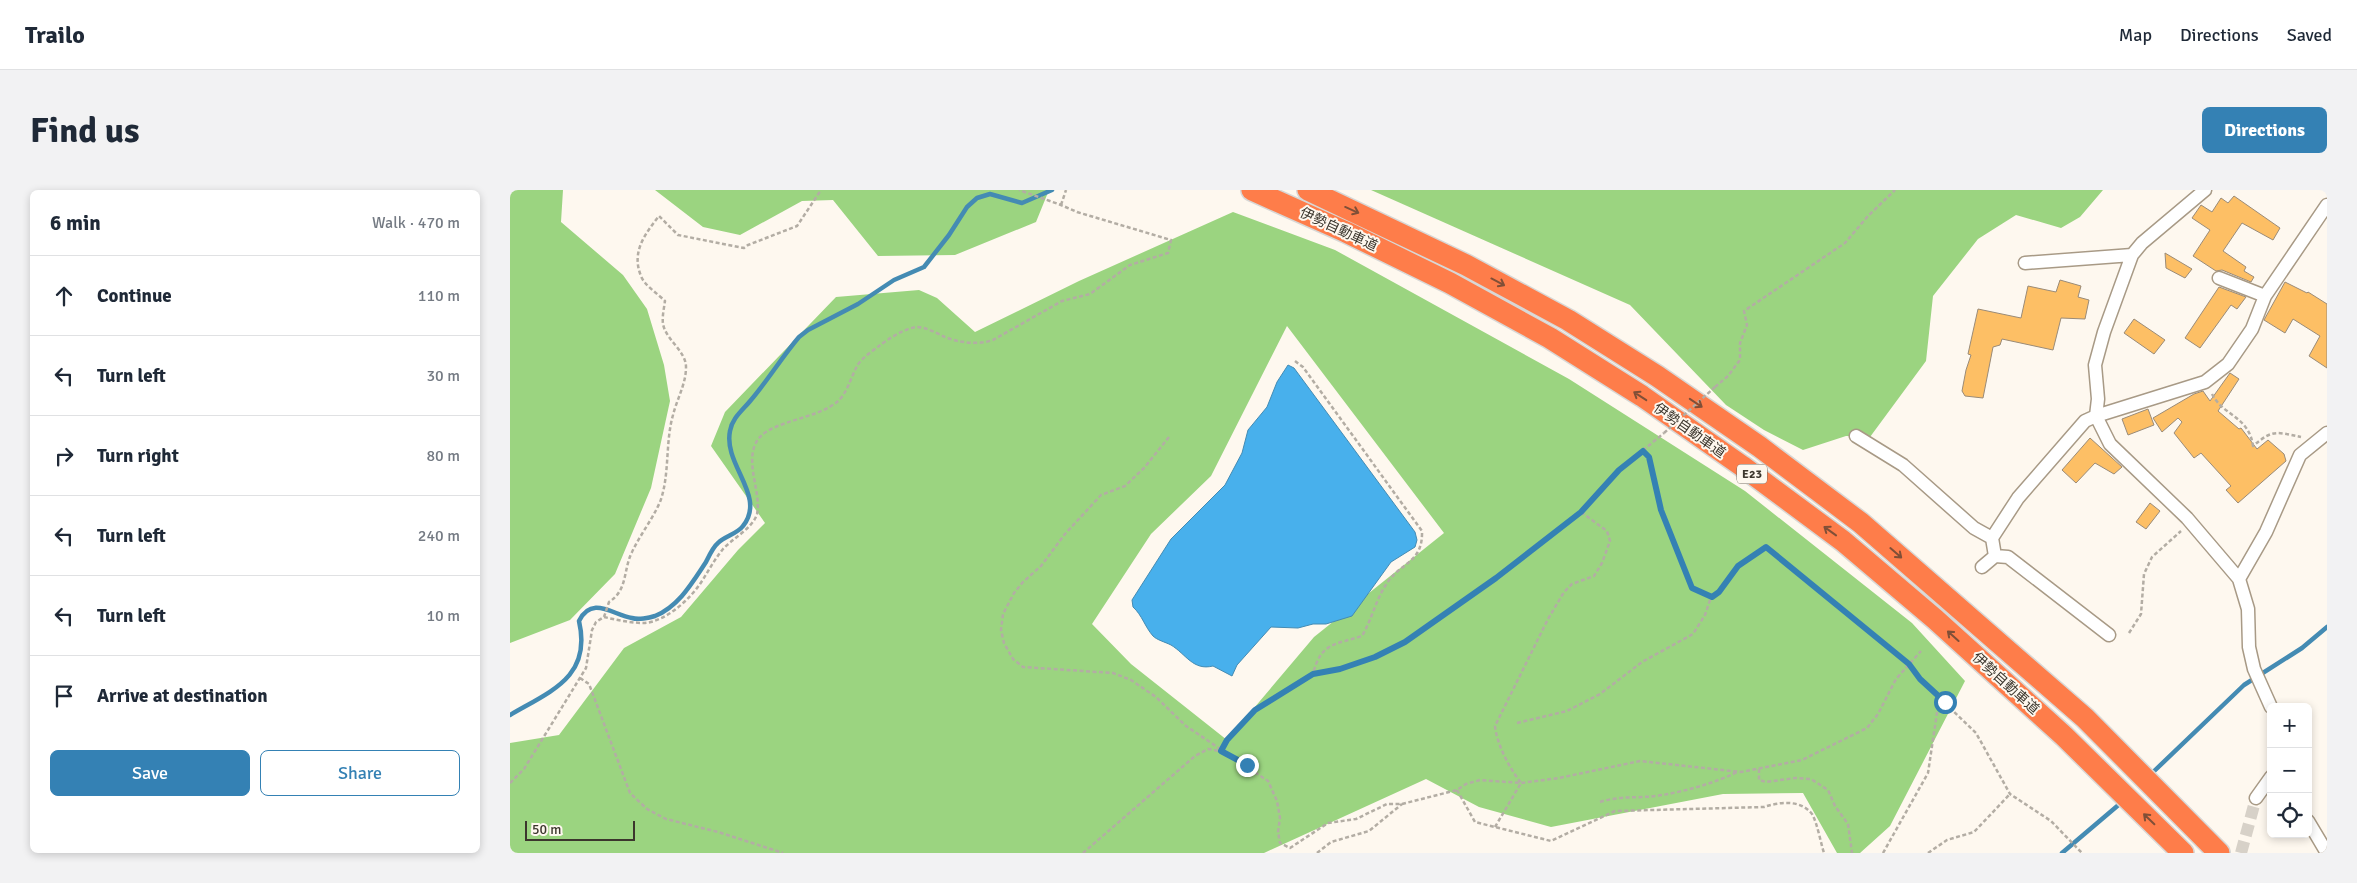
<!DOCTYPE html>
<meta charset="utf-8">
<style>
body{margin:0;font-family:Signika,"Noto Sans JP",sans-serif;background:#f2f2f3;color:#1f2937}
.controls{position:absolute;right:15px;bottom:15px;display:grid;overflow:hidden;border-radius:8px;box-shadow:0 2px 8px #0003}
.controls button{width:45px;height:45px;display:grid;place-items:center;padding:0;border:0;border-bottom:1px solid #e0e1e3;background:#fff;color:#1f2937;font:25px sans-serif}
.scale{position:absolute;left:15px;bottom:12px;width:110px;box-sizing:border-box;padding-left:5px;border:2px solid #3c362d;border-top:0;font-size:14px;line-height:18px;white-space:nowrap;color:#3c362d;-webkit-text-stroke:4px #fef8ef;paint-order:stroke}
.stop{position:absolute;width:15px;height:15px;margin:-11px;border:4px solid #3481b4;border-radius:50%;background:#fff}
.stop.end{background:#3481b4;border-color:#fff;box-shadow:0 1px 5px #0008}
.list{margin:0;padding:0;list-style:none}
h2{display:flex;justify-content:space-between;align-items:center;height:65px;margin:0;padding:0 20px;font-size:21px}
h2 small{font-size:16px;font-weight:400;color:#747a83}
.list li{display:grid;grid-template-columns:32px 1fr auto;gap:15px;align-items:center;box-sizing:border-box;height:80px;padding:0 20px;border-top:1px solid #e0e1e3}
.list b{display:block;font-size:19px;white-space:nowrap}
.list em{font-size:16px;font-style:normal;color:#747a83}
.actions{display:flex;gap:10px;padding:15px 20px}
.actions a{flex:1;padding:11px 0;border:1px solid #3481b4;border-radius:8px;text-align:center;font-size:18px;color:#3481b4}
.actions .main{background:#3481b4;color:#fff}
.icon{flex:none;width:28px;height:28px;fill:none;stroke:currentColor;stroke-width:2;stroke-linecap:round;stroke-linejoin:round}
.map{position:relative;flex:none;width:1817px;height:663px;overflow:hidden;border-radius:8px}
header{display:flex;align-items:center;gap:30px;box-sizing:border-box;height:70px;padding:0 25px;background:#fff;border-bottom:1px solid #e0e1e3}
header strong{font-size:24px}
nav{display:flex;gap:28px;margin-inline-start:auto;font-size:18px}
.intro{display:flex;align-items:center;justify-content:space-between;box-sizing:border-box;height:120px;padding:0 30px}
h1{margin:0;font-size:35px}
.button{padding:12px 22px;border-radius:8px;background:#3481b4;color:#fff;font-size:18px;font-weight:700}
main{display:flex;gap:30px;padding:0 30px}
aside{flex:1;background:#fff;border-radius:8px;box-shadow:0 2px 8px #0003}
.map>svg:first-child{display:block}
</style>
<header>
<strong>Trailo</strong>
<nav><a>Map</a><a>Directions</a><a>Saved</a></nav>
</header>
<div class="intro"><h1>Find us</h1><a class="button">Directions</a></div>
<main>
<aside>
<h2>6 min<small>Walk · 470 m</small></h2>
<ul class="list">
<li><svg class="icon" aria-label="ahead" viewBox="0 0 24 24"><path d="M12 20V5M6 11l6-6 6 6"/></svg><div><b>Continue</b></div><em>110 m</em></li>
<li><svg class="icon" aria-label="left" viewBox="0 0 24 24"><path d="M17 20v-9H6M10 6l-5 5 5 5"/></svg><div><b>Turn left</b></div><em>30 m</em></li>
<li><svg class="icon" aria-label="right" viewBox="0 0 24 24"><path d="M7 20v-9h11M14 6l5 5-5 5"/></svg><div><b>Turn right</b></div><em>80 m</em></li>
<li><svg class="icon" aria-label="left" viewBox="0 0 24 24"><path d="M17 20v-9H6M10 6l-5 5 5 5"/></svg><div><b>Turn left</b></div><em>240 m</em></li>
<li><svg class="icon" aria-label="left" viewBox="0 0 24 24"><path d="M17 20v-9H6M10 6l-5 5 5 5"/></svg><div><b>Turn left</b></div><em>10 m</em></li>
<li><svg class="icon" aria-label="arrive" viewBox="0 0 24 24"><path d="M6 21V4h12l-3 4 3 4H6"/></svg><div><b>Arrive at destination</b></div></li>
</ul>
<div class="actions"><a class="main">Save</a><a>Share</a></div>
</aside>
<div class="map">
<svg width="1817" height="663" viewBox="0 0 1817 663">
<rect width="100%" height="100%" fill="#fef8ef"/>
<path fill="#9bd480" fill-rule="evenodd" d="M0 0H53L51 32 113 85 137 119 154 175 160 211 141 298 105 384 60 430 0 453Z
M145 0H539L526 32 445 65 368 66 323 10 292 11 230 45 193 37Z
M861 0H1593L1570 27 1551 38 1506 25 1468 49 1423 106 1416 171 1360 247 1336 246 1293 260 1254 240 1216 215 1120 115Z
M723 22 825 60 1059 189 1235 301 1402 433 1455 491 1380 636 1350 663H1327L1293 603 1213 604 1041 637 969 617 916 589 754 663H0V553L49 545 114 458 171 427 228 360 255 333 201 256 215 222 326 107 409 100 427 108 465 142 569 91ZM777 136 934 343 804 447 717 550 621 474 582 434 641 344 701 286Z"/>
<path fill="#48b0ec" stroke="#448bb3" d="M778 175 784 178 905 342 907 350 905 357 881 372 842 426 816 434H803L788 438 761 437 727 475 722 486 703 476C683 481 676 464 661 455 655 452 647 450 643 446 635 437 632 425 623 417L622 410 661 349 715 295 732 263 738 240 757 217 767 192Z"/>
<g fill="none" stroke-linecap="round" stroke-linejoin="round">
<path stroke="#448bb3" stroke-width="4.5" d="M0 525C41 501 82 487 69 431 82 405 103 425 122 428 128 430 139 428 145 426 169 416 182 393 196 372 199 366 203 357 208 353 215 346 227 344 233 336 257 306 213 275 220 241 222 228 233 220 241 210 258 190 272 167 289 147L298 140 348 114 384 90 414 77 439 45 457 17 467 8 480 4 512 13 542 0
M1639 586 1734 495 1792 458 1817 437
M1552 663 1612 612"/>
</g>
<path fill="#fdbf65" stroke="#9a8b78" d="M1724 6 1770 38 1763 50 1732 33 1713 61 1736 77 1734 81 1744 87 1741 92 1712 80 1706 81 1683 66 1700 40 1682 28 1691 15 1702 22 1711 8 1718 13Z
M1655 63 1682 79 1675 88 1656 78Z
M1550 90 1571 96 1568 107 1579 110 1575 129 1551 128 1543 160 1492 149 1490 155 1483 157 1473 208 1455 206 1452 201 1456 180 1461 165 1458 164 1468 119 1511 128 1518 96 1546 102Z
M1775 92 1797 103 1798 102 1817 114V178L1799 166 1810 146 1783 129 1775 143 1754 130Z
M1709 97 1736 107 1727 119 1721 115 1690 158 1675 148Z
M1624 129 1655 150 1644 164 1614 143Z
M1720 183 1729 189 1708 221 1729 239 1731 238 1747 259 1758 250 1774 264 1776 271 1728 313 1716 300 1721 296 1691 263 1684 268 1664 243 1672 232 1668 228 1652 242 1643 228 1684 204 1693 201 1700 211Z
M1638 219 1644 235 1618 245 1612 229Z
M1580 248 1612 277 1604 284 1585 273 1566 293 1552 280Z
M1640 313 1650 321 1636 339 1626 332Z"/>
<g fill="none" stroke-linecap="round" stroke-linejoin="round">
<path stroke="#d7d1c8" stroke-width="12" stroke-dasharray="12 6" stroke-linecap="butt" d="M1731 663 1746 608"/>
<g stroke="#a89a86" stroke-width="15">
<path id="street" d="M1695 0 1632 53 1622 65 1594 142 1585 175 1588 209 1586 226 1600 254 1677 328 1729 389 1738 419 1739 457 1744 479 1761 517
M1515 73 1622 65
M1709 88 1755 106
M1346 246 1393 275 1464 338 1482 348
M1485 366 1498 367 1599 445
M1472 377 1485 366 1482 348 1508 308 1575 231 1586 226 1695 192 1718 174 1742 139 1755 106 1817 15
M1729 389 1756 342 1790 265 1817 243
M1746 608 1761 587
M1798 631 1817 663"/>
</g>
<g stroke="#d8d7d5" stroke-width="24">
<path id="highway" d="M742 0 836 42 940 93 1040 148 1132 206 1232 276 1333 351 1425 429 1554 546 1673 663
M798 0 956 75 1058 130 1147 186 1250 257 1351 333 1575 528 1709 663"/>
</g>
<path stroke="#b3ada4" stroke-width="2.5" stroke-dasharray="4 2.5" stroke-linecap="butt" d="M551 15 556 0
M785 171 793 177 912 341C913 373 891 372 877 393 866 409 862 429 852 446 825 455 811 452 803 484
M1205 197 1218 186 1230 170V153L1237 135 1234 121 1335 53 1358 26 1385 0
M1702 204C1713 226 1739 226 1743 256 1763 239 1766 242 1791 247
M659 247 634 278 615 296 591 305 555 344 531 376 513 392 504 403 493 424 491 440 494 453 503 469 513 477 603 483 621 490 646 507 676 536 758 591 767 611 770 628 768 642 770 653 780 658 818 633 846 629 877 614H892L947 600 956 594 970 590 1011 593 1049 588 1130 571 1231 582 1292 570 1357 538 1368 524 1386 489 1411 461
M1133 261 1139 267 1151 320 1183 398 1201 407 1209 402 1227 376 1256 357 1399 474 1410 489 1466 543 1500 604 1541 631 1572 663
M94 427C107 430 121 433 135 433 156 431 179 410 190 394 198 382 204 370 213 359 222 349 243 338 247 324 252 301 231 266 251 246 266 231 307 228 327 212 337 204 341 187 347 176 351 169 362 161 369 156 378 149 395 138 407 137 416 137 426 143 435 147 450 153 468 155 483 150L552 111 580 104 620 75 658 63 661 50 567 22 551 15 509 0
M1619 443 1631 424 1634 384 1642 367 1671 341
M70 488 79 494 120 603 137 619 156 629 208 642 273 663
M1007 533 1057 521 1090 504 1132 472 1183 444 1195 425 1201 407
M711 561 717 550 745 519 803 484 830 479 865 467 895 452 985 388 1071 322 1109 280 1154 243
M1249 579V590L1256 592 1285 588 1301 589 1318 600 1325 616 1338 634 1342 663
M0 593 14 579 76 478 82 440 86 432 94 427 99 412C118 400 113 380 122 362 130 345 142 330 150 312 160 285 155 253 163 225 167 209 176 194 176 177 176 161 156 150 153 134 152 127 154 118 155 111 148 104 134 95 131 86 121 62 135 44 149 26L168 45 234 58 238 55 287 36 311 0
M947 600 965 632 1041 651 1105 621 1254 617C1269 612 1290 609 1302 624 1307 632 1311 654 1314 663
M1090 612C1111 605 1131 609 1152 605 1176 601 1205 593 1227 582
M985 637 1011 593C999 577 987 555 985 536L1038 429 1054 402 1062 394 1084 386 1092 373 1100 351 1097 341 1071 322
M573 663 685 566 698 559 710 561
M807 663 821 652 859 641 892 614
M1373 663 1418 583 1428 516 1435 512
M1418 663 1437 650 1464 642 1500 604"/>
<use href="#street" stroke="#fff" stroke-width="12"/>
<use href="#highway" stroke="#fe7d4a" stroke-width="21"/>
<path stroke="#b3ada4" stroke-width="2.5" stroke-dasharray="4 2.5" stroke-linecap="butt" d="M1154 243 1205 197"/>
</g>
<defs><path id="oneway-shaft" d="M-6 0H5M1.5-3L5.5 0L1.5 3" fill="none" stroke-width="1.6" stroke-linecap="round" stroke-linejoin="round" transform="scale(1.25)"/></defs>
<g stroke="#804f37">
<use href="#oneway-shaft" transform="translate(842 20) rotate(24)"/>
<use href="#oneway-shaft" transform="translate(988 92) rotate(28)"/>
<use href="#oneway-shaft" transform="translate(1130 206) rotate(-147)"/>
<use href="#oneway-shaft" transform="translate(1186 213) rotate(34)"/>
<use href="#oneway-shaft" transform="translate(1320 341) rotate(-144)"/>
<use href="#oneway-shaft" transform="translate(1386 363) rotate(41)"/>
<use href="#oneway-shaft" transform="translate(1443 446) rotate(-138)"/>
<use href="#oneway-shaft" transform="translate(1639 629) rotate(-136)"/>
</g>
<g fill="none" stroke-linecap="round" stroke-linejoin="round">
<path stroke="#3481b4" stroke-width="6" d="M737 575 711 561 717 550 745 520 803 484 830 479 865 467 895 452 986 388 1071 322 1109 280 1133 261 1139 267 1151 320 1182 398 1202 407 1209 402 1228 376 1256 357 1399 474 1410 489 1435 512"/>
</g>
<g text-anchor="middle" stroke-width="4" stroke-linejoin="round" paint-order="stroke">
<rect fill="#fef8ef" stroke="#767067" stroke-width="1" x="1227" y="274.5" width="30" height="19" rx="4"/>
<g font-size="12" font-weight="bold" fill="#3c362d">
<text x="1242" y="288">E23</text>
</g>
<g font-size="14" fill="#3c362d" stroke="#fef8ef">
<text transform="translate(829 39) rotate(25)" y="5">伊勢自動車道</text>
<text transform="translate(1180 240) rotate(35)" y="5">伊勢自動車道</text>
<text transform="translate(1496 493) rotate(42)" y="5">伊勢自動車道</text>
</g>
</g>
</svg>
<div class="controls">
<button>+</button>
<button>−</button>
<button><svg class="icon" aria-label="locate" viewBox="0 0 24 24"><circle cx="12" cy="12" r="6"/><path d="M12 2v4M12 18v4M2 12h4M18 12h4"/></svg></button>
</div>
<div class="scale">50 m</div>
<div class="stop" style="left:1435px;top:512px"></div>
<div class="stop end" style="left:737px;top:575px"></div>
</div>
</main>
